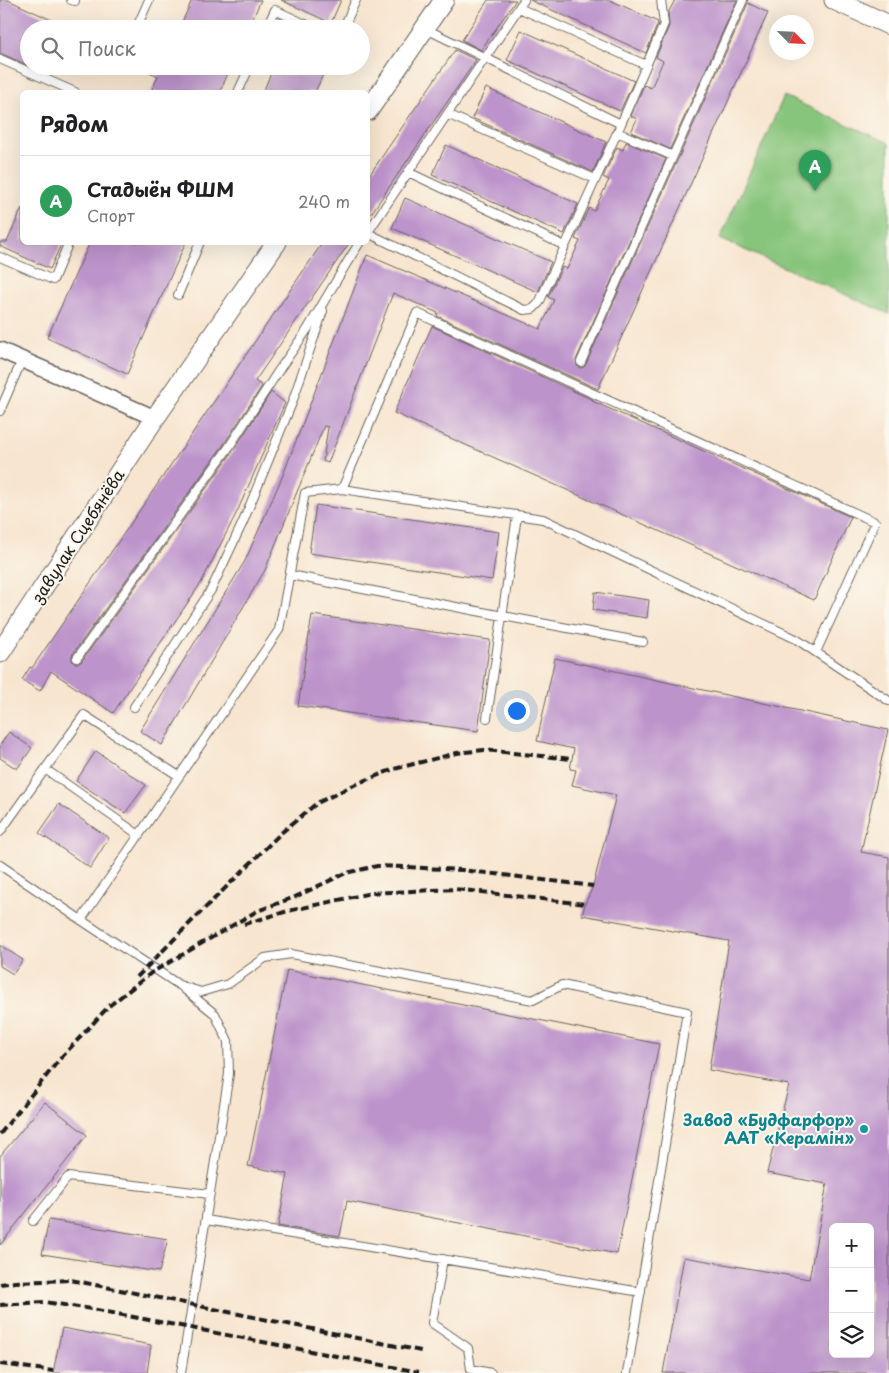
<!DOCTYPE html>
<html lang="ru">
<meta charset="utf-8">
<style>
body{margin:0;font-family:"Playpen Sans",sans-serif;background:#f6f6f6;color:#202124}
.controls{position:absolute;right:15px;bottom:15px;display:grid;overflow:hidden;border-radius:8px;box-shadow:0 5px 20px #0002}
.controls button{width:45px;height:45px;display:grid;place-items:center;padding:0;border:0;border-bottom:1px solid #e0e0e0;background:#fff;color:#202124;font:25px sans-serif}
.compass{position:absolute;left:769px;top:15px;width:45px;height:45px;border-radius:50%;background:#fff;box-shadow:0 5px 20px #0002;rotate:114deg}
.you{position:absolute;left:516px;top:710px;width:18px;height:18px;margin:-12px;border:4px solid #fff;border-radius:50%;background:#1a73e8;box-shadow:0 0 0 8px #1a73e833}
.badge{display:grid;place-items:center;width:32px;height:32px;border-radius:50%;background:#ea580c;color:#fff;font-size:16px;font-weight:700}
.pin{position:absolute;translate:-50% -41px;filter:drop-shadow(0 1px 2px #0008)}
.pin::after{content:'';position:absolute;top:26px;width:18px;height:15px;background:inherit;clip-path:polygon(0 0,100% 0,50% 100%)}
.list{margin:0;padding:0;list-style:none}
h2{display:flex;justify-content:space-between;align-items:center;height:65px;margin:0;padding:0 20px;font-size:21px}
h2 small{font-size:16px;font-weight:400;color:#757577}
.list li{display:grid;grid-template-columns:32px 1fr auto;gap:15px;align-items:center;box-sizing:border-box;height:90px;padding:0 20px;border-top:1px solid #e0e0e0}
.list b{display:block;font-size:19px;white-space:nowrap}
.list p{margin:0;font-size:16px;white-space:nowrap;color:#757577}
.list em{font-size:16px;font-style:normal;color:#757577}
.icon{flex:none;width:28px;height:28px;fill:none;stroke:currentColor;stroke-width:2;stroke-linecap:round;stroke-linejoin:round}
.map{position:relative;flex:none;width:889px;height:1373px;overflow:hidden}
.search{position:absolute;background:#fff;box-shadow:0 5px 20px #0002;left:20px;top:20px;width:350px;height:55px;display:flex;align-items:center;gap:12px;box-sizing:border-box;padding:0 18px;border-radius:28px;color:#757577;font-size:19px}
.panel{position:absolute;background:#fff;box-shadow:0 5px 20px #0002;left:20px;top:90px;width:350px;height:155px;border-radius:8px}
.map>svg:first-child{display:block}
</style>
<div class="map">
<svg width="889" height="1373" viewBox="0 0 889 1373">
<rect width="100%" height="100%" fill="#fbf7ec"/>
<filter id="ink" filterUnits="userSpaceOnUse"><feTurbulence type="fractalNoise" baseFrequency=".02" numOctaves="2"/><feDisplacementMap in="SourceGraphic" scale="10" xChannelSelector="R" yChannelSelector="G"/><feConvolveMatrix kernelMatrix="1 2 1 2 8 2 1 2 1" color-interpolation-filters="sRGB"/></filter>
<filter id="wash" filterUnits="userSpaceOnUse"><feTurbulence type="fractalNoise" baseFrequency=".0096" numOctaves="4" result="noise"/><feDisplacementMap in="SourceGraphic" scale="20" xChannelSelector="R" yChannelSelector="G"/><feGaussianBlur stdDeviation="1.12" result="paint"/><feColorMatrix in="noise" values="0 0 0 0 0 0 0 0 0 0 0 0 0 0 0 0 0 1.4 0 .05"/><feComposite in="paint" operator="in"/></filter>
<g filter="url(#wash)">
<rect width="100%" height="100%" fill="#f7e5cf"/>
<path fill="#87c57c" stroke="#52704c" d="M784 96 889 143V314L720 239Z"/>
<g id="blocks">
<path fill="#bc93cb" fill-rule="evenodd" d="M0 0H8L71 29H29V66L0 53Z
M192 0H261L248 29H179Z
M281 0H341L331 23Z
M488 0H516L481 50 462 40Z
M530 0H610L658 22V23L646 53Z
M675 0H737L670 149 631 132 637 119 631 116 644 85 651 88 663 61 656 57 669 26 668 13Z
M748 3 768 13 598 389 437 316 438 313 393 293 328 463 323 461 328 427 324 426 265 570 162 745 140 731 245 561 283 475 367 255 540 329 554 300 548 297 562 267 567 269 580 241 575 239 589 208 594 211 609 180 603 177 617 147 623 150 626 142 666 159 576 360 577 366 581 368 584 367 586 364Z
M521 30 634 81 620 111 507 60Z
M455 50 476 60 368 218V177Z
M137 66H231L220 92H151L158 76Z
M274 66H327L315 92H263Z
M486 88 606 142 593 172 472 118Z
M446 145 578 204 564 234 432 175Z
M405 198 551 262 538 292 392 228Z
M22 208V242H62L50 269 0 246V242H7Z
M90 242H186L127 374 47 338Z
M323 242H350L255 381 262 386 224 444 72 655V660L74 663H79L82 661 234 450 271 392 285 403 237 512 201 583 113 713 51 671 40 691 22 680 30 667 32 668Z
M432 326 593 400 592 401 851 517 814 600 394 413Z
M316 505 499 532 492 580 309 553Z
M595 592 649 600 647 618 593 610Z
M312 615 490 640 478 731 298 706Z
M555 658 888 730 861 852 889 857V1373H663L684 1257 809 1279 827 1184 767 1173 789 1085 709 1070 729 941 582 915 585 904 593 886 616 795 572 785 576 770 570 769 574 749 537 741ZM833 1227H870V1354H833Z
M9 732 32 748 17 769 0 758V745Z
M96 751 146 785 125 813 76 781Z
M59 804 109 838 90 868 39 833Z
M0 945 23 960 13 974 0 966Z
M287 970 659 1044 617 1254 347 1201 340 1236 278 1226 288 1174 248 1166Z
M45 1102 87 1135 0 1245V1156Z
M49 1220 168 1239 159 1272 42 1254Z
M62 1328 151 1345 147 1373H53Z"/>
</g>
</g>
<g filter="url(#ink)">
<use href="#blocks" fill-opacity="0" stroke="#69625b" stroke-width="1"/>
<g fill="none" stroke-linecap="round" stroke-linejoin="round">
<g stroke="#69625b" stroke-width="10">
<path id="service" d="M71 0 75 1V0
M519 8 646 65
M136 29 149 0
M266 29 275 10 316 29
M343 29 356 0
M426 29 621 124 664 24 661 0
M0 59 75 92
M238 92 250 66
M447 114 595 179
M617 132 673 156 743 0
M408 172 565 246
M368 232 524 0
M368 233 524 310 533 309 539 303 621 124
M0 257 53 280 69 242
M178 295 200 242
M581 362 673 156
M0 411 22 360
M342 489 417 313 875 522 816 652
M290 575 503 616 643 642
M77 658 229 447 279 370 307 330 348 261 360 242
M134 707 211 590 243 522 292 403 323 311
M487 718 517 516
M45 769 139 835
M0 832 84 715 179 776
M0 865 81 920 279 630 305 493 342 489 543 519 796 639 889 701
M81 920 179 985 201 992 228 984 265 958 291 954 533 1000 562 985 687 1012 627 1373
M206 1220 641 1292
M33 1221 68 1177 210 1194
M443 1259 432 1323 468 1348 471 1369 491 1373
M181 1373 229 1074 228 1041 215 1014 183 988"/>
</g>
<g stroke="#69625b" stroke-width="18">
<path id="minor" d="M0 350 155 418"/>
</g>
<g stroke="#69625b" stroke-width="21">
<path id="tertiary" d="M834 0 889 25
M368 111 444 0
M0 653 155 418 277 242"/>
</g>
<use href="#service" stroke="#fff" stroke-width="8"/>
<use href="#minor" stroke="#fff" stroke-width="15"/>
<use href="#tertiary" stroke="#fff" stroke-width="19"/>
<path stroke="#1c1c1c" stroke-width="4" stroke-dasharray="8 4" stroke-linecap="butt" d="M244 924 288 911 371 893 455 889 585 904
M137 977 192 921 281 833 317 803 356 784 394 769 457 753 484 750 572 759
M0 1134 59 1060 109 1006 151 973 257 911 295 897 346 873 377 866 406 867 462 870 593 886
M0 1284 15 1282 71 1280 421 1351
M0 1305 44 1302 92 1309 419 1372
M0 1364 53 1371"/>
</g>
</g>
<circle fill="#0f9aa8" stroke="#fbf7ec" stroke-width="2" cx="864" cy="1129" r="5"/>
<g text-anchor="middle" stroke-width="4" stroke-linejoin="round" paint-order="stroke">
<g font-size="16" fill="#1c1c1c" stroke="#fbf7ec">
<text transform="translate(78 536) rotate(-57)" y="6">завулак Сцебянёва</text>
</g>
<g font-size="16" font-weight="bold" fill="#0d838f" stroke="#fbf7ec" text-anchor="end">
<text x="854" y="1126">Завод «Будфарфор»<tspan x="854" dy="18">ААТ «Керамін»</tspan></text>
</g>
</g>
</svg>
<div class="controls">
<button>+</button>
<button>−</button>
<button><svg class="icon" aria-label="layers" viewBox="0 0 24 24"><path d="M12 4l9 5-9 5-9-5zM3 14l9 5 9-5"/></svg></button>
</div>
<svg class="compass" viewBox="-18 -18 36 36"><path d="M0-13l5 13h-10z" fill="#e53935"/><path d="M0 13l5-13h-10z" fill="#757577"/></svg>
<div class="you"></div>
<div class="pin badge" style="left:815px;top:191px;background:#2e9e5b">A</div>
<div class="search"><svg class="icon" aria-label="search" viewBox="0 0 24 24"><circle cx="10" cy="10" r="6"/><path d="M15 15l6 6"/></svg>Поиск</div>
<section class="panel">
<h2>Рядом<small></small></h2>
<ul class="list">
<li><span class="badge" style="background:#2e9e5b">A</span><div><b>Стадыён ФШМ</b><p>Спорт</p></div><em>240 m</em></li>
</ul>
</section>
</div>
